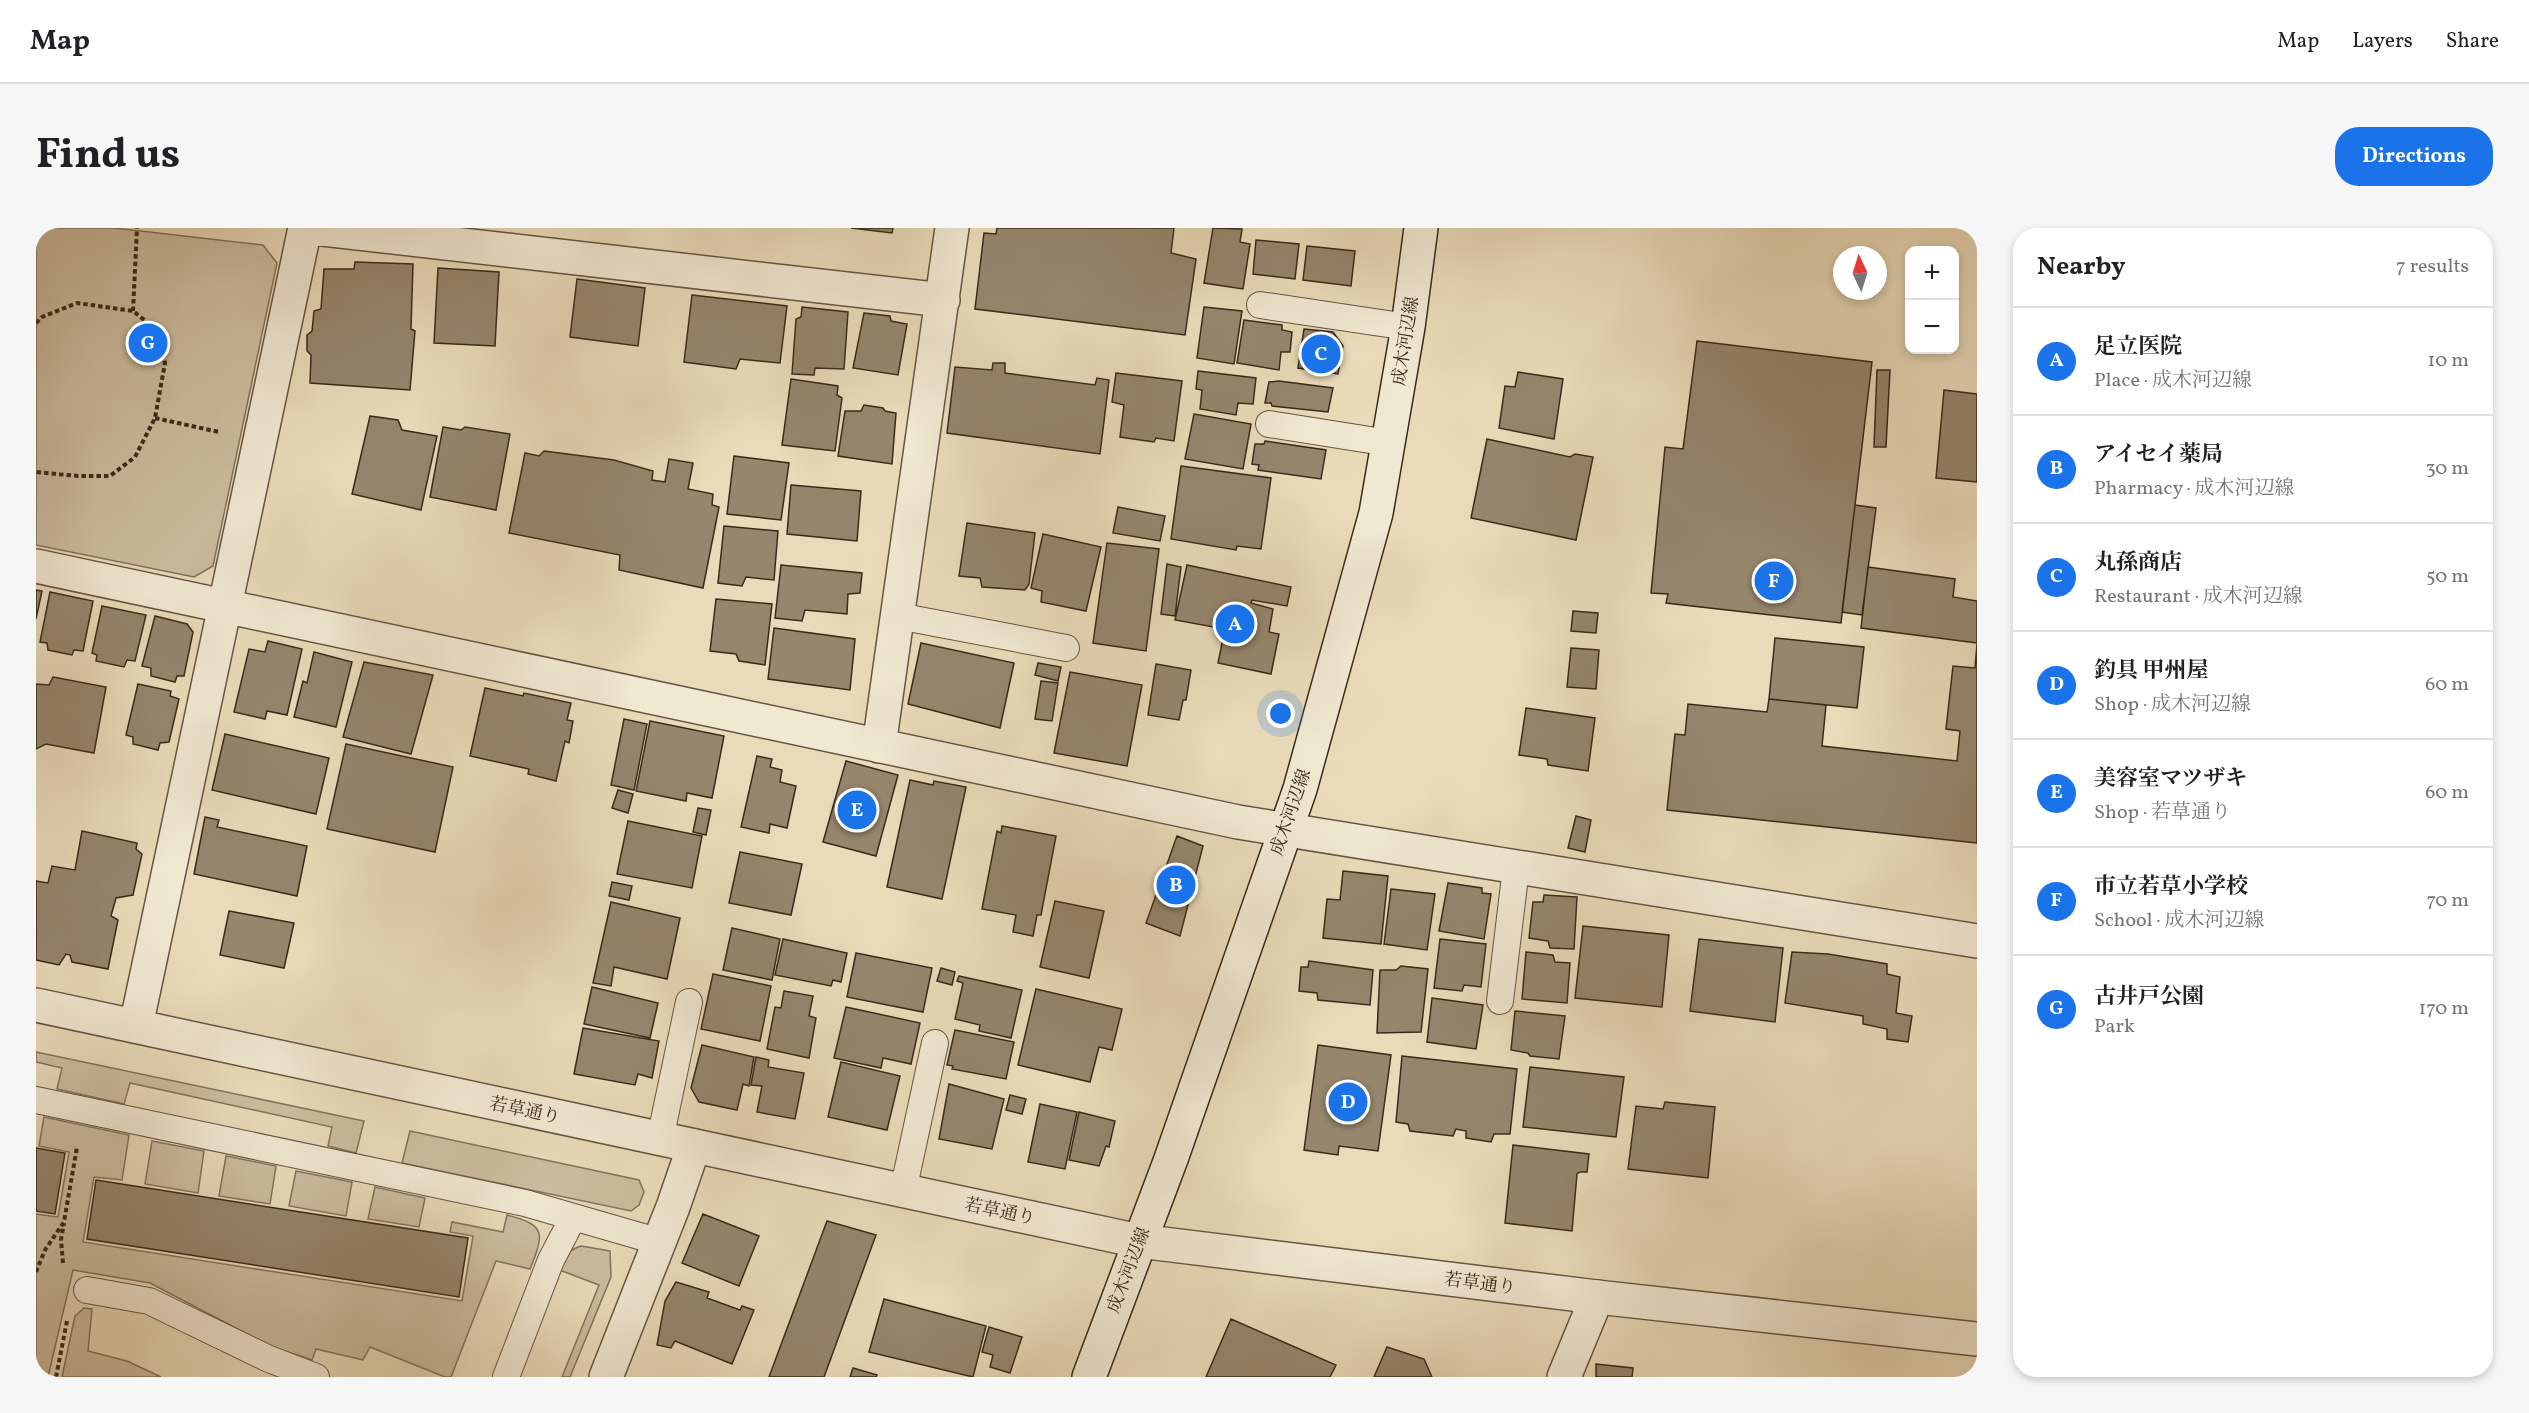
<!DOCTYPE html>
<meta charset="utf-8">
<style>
body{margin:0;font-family:Vollkorn,"Noto Serif JP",serif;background:#f6f6f6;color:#202124}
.controls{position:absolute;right:18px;top:18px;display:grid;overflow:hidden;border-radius:12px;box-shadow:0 3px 9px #0003}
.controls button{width:54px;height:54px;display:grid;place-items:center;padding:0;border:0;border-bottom:2px solid #e0e0e0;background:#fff;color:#202124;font:30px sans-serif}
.compass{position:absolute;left:1797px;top:18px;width:54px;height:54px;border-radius:50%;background:#fff;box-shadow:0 3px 9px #0003;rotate:356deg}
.you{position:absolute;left:1245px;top:486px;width:21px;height:21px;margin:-15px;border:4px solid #fff;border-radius:50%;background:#1a73e8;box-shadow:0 0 0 9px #1a73e833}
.badge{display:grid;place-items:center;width:39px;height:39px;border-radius:50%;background:#1a73e8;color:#fff;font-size:20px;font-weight:700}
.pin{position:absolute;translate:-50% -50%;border:3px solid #fff;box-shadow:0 2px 6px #0006}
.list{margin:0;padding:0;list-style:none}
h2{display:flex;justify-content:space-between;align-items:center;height:78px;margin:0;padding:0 24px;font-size:26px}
h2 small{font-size:20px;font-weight:400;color:#757577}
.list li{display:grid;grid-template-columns:39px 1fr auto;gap:18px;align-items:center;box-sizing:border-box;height:108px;padding:0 24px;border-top:2px solid #e0e0e0}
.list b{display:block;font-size:22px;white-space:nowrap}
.list p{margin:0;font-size:20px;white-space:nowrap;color:#757577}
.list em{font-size:20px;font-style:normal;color:#757577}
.map{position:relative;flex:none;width:1941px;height:1149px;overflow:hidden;border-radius:24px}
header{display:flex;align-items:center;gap:36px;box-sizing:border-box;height:84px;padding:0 30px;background:#fff;border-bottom:2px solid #e0e0e0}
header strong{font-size:28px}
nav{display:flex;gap:33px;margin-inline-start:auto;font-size:21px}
.intro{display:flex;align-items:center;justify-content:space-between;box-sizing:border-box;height:144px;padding:0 36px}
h1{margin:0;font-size:42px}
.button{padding:15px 27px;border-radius:24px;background:#1a73e8;color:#fff;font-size:21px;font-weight:700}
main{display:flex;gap:36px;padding:0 36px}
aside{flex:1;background:#fff;border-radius:24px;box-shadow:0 3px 9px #0003}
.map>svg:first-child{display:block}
</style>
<header>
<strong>Map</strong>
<nav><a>Map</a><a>Layers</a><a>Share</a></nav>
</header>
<div class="intro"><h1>Find us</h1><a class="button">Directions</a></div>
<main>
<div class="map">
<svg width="1941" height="1149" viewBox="0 0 1941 1149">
<rect width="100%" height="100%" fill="#e9dbb9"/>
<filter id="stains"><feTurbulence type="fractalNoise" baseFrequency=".00333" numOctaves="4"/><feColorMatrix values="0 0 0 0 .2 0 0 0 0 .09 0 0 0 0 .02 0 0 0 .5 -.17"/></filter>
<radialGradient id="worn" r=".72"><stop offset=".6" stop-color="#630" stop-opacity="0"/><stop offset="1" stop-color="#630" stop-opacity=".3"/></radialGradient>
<path fill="#cbbd9e" stroke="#82745c" stroke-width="1.5" d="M0 0H78L227 17 241 35 177 338 158 349 0 317Z
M0 824 328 893 320 925 292 918 296 899 94 855 88 876 21 861 26 840 0 834Z
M8 889 93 907 86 952 58 949 47 1014 426 1073 437 1008 414 1004 416 994 467 1004 471 987C511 997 508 1006 494 1041L460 1033 415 1149H409L334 1119 327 1132 280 1121 276 1132 234 1118 114 1055 37 1042 12 1149H0V986L22 989 33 924 3 918Z
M374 903 603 952 608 964 603 977 595 983 366 935Z
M116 913 168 923 162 965 109 956Z
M190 928 240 938 234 976 183 968Z
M260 943 316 954 310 988 253 978Z
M339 959 389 970 383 999 332 991Z
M545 1018 574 1023 575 1049 534 1149H526L563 1057 521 1041C528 1029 532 1022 545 1018Z
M48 1080 56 1081 52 1123 91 1133 125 1149H26L39 1088Z"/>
<path fill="#95866c" stroke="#3a2a19" stroke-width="1.5" d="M815 0H857L856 5Z
M961 0H1138L1135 25 1160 31 1149 107 939 81 948 5 960 6Z
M1177 0 1206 1 1204 14 1214 16 1207 61 1168 55Z
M1220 12 1263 16 1259 51 1217 46Z
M1271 18 1319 23 1315 58 1267 52Z
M319 34 377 36 375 101 379 103 374 162 274 155 275 127 271 123V107L276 103 278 83 285 81 288 41H318Z
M402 40 463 44 459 118 398 115Z
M541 51 609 60 602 118 534 109Z
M656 67 751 78 744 135 704 131 700 141 648 134Z
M766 79 812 84 808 141 779 140 778 147 756 146 760 91 765 89Z
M1168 79 1206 83 1198 136 1161 130Z
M828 85 854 88 855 93 871 96 862 147 817 140Z
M1208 92 1246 97V102L1256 104 1254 124H1245L1243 142 1201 135Z
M1268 101 1297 104 1307 118 1302 146 1262 140Z
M1661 113 1836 134 1805 395 1630 375 1632 366 1615 365 1629 219 1647 221Z
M957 135H969V145L1059 157 1061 150 1073 152 1064 226 911 205 919 139 956 142Z
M1841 142H1854L1850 219H1838Z
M1162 143 1220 150 1217 176 1202 175 1200 187 1164 181 1166 162 1160 161Z
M1482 144 1527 151 1518 211 1463 200 1469 158 1479 159Z
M1080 145 1146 153 1138 213 1120 210 1118 214 1084 209 1088 177 1076 174Z
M755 151 802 158 801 167 806 170 799 223 746 217Z
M1243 153 1297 160 1292 184 1236 178 1235 175H1229L1233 154Z
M1908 162 1941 166V254L1900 250Z
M828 177 847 180 849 183 860 185 856 236 802 228 809 183H825Z
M1158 186 1215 196 1207 241 1149 231Z
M334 188 362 192 366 202 401 208 385 282 316 266Z
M407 199 425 202 429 199 474 206 460 282 394 269Z
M1451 211 1534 229 1539 226 1557 229 1540 312 1435 290Z
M1229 213 1290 222 1285 251 1222 242 1223 237 1216 236 1219 216H1228Z
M508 223 578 232 617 243 616 252 629 254 633 231 657 235 652 261 677 266 676 277 683 279 667 360 583 342 584 327 473 305 489 225 503 228Z
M698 228 753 235 745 292 691 286Z
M1145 238 1235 250 1225 321 1201 318 1200 322 1135 311Z
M755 257 825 263 821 313 751 306Z
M1819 277 1840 280 1826 387 1806 384Z
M1082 279 1129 288 1124 313 1077 305Z
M931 295 999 305 993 356 989 362 946 359 944 350 923 348Z
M688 298 742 303 738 352 710 349 706 358 682 355Z
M1007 306 1065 319 1050 383 1005 374 1006 363 995 360Z
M1071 315 1123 321 1110 423 1057 415Z
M1131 336 1145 339 1139 388 1125 386Z
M745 337 826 345 824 365 812 366 811 386 769 382 766 393 739 390Z
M1151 337 1255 359 1251 378 1216 372 1215 375 1237 381 1233 404 1243 406 1235 446 1182 435 1189 401 1139 392Z
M1832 339 1919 351 1917 369 1941 373V415L1825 400Z
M0 362 6 363 0 391Z
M14 364 57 373 47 423 38 422 36 427 12 422 11 415 4 414Z
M680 371 736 376 729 437 703 433 700 426 674 423Z
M66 378 110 387 99 433 91 432 88 439 60 433 61 427 56 425Z
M1537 383 1562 385 1560 405 1535 403Z
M119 388 151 396 157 404 148 448H141L139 454 115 448V440L106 438Z
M738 400 819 411 814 462 732 451Z
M1739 410 1828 419 1821 480 1733 471Z
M232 413 266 421 251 487 231 483 229 491 198 484 213 421 229 424Z
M885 415 978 435 964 500 872 476Z
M1941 416V615L1631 582 1639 506 1649 507 1652 476 1731 484 1733 471 1790 477 1786 518 1921 533 1924 503 1910 501 1917 438 1939 440Z
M1535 420 1563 422 1560 461 1531 459Z
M278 424 316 434 300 499 258 489 267 453 271 455Z
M328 434 397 447 375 526 307 509Z
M1002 435 1025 439 1022 453 999 447Z
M1120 436 1155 442 1150 472H1147L1143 492 1112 487Z
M1034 444 1106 457 1091 538 1018 525Z
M17 449 70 459 58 525 10 516 0 521V456L13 457Z
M1005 453 1022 455 1016 493 999 491Z
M102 456 135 463 134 468 143 471 133 514 124 515 122 522 97 516V509L90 507Z
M449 460 487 468 488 465 535 475 531 492 537 493 533 515 529 513 520 553 492 546 493 541 434 528Z
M1490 480 1559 490 1552 543 1512 537 1511 531 1483 527Z
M588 491 611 496 598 562 575 557Z
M614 493 688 508 676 570 651 565 650 573 600 563Z
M189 506 293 530 280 586 176 562Z
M310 516 417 539 399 624 291 601Z
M721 528 736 531 734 539 746 542 744 554 760 558 751 600 734 596 733 605 705 599Z
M810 533 862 547 840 628 787 614Z
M874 552 897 557 898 553 930 559 906 671 851 659Z
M582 562 597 566 592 585 576 580Z
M662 580 675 582 670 607 657 604Z
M1540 588 1555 592 1549 624 1532 620Z
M169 589 183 592 181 599 271 618 261 668 158 646Z
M592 593 666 608 656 660 581 646Z
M966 598 1020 608 1005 687H1001L997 708 977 704 980 687 946 681 961 603 965 605Z
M46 603 101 615 100 621 106 626 97 667 80 670 75 688 82 692 72 741 36 734 34 727 30 726 23 737 0 732V653L12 655 16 638 39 642Z
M1141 608 1167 618 1144 708 1110 695Z
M704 624 766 636 755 687 693 675Z
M1307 643 1352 648 1345 716 1287 710 1291 671 1304 672Z
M576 654 596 658 593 672 573 668Z
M1412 655 1446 660V665L1455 666 1448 711 1403 703Z
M1355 661 1399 666 1391 722 1348 716Z
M1508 667 1541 669 1538 721 1514 720 1512 713 1493 710 1497 674H1507Z
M1019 673 1068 683 1053 750 1004 739Z
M575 674 644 690 631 751 578 739 575 758 557 755Z
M193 683 258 695 248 740 184 727Z
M1547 698 1633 707 1626 779 1539 770Z
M696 700 744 711 736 752 687 742Z
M747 711 811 725 805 754 797 752 795 758 739 747Z
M1404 711 1450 716 1445 759 1428 757 1426 763 1398 760Z
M1663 711 1747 720 1739 794 1654 783Z
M1490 724 1517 727 1519 734 1534 735 1531 775 1486 771Z
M1756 724 1792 726 1851 736V746L1864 749 1860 785 1876 788 1872 814 1851 811V801L1827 796V788L1749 775Z
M820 725 896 740 887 784 811 769Z
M1273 733 1337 742 1334 777 1282 772 1281 765 1263 763 1265 739H1272Z
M1365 738 1392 741 1385 804 1341 805 1344 742H1360Z
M905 740 919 744 916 757 901 753Z
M677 746 735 758 724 813 665 801Z
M923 748 986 762 975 810 943 803 944 797 919 791 927 755 921 753Z
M556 759 622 775 614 810 548 796Z
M1000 761 1086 781 1076 822 1063 819 1054 854 982 837Z
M748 763 777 768 773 788 780 790 773 830 731 821 739 779 745 780Z
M1396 770 1447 777 1440 821 1391 814Z
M810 779 884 795 875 836 847 830 845 840 798 830Z
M1479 783 1529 788 1523 831 1494 828 1492 825 1475 822Z
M547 800 623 813 616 850 602 846 599 857 538 846Z
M919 802 978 814 970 851 916 841 917 838 911 837Z
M666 817 718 829 713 858 707 856 701 882 663 874 655 860Z
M1282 817 1355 827 1342 923 1303 918 1302 927 1268 922Z
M1366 828 1481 841 1474 906H1458L1455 914 1430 910V903L1420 901 1417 908 1374 903 1372 896 1360 894Z
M720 829 733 832 732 839 768 845 759 891 721 884 726 858 715 857Z
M805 834 864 848 851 902 792 889Z
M1494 839 1588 849 1580 909 1487 899Z
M913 856 968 871 956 921 903 911Z
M974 867 990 871 986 886 970 882Z
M1629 874 1679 879 1672 950 1592 941 1600 878 1627 881Z
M1004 876 1041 884 1029 941 992 934Z
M1043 884 1079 893 1073 919 1070 918 1063 938 1033 932Z
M1477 917 1553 926 1551 944H1544L1541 946 1536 1003 1469 995Z
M0 920 29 925 19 986 0 983Z
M60 952 432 1010 423 1069 51 1011Z
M667 986 723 1008 703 1058 646 1035Z
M791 993 840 1007 788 1149H733Z
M640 1054 673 1064 671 1070 704 1082 706 1078 718 1082 696 1136 639 1113 635 1120 621 1117 629 1073Z
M848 1071 950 1098 937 1149 833 1124Z
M1195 1091 1300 1137 1294 1149H1170Z
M953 1099 986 1109 974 1145 954 1139 957 1127 946 1124Z
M1351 1119 1388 1131 1396 1149H1338Z
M1560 1136 1597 1140 1596 1149H1560Z
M817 1140 841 1147 840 1149H814Z"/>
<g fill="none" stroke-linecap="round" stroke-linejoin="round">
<g stroke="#665641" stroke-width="28">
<path id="service" d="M1224 77 1372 99
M1233 196 1353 215
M862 388 1030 420
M1464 773 1480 640
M0 872 489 975 624 1014
M624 911 653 774
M867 963 899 815
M51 1062 113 1073 233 1131 280 1149
M470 1149 515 1032 537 990"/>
</g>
<g stroke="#665641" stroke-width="36">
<path id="minor" d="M278 0 907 72
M0 338 1202 594 1941 713
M843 518 916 0
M100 798 269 0
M570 1149 637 979 658 918
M1528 1149 1561 1069"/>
</g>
<g stroke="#665641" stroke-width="36">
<path id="tertiary" d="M0 777 1103 1013 1561 1069 1941 1111"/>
</g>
<g stroke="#3a2a19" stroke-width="36">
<path id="secondary" d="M1053 1149 1135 931 1264 561 1340 285 1372 99 1385 0"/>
</g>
<path stroke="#3a2a19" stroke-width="4" stroke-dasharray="4.5 3" stroke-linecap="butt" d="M97 83 101 0
M0 95 6 89 41 75 97 83 121 102 129 135 119 190 99 229 74 248H42L0 244
M119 190 183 204
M27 1035 25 1012 28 995
M0 1044 9 1022 28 994 41 919
M20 1149 31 1093"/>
<use href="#service" stroke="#f1e8d2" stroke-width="26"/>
<use href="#minor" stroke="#f1e8d2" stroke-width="33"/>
<use href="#tertiary" stroke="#f1e8d2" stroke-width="33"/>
<use href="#secondary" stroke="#f1e8d2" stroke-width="33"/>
</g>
<g text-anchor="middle" stroke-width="6" stroke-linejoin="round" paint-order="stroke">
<g font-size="18" fill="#3a2a19" stroke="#f1e8d2">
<text transform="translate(1369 113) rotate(-81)" y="6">成木河辺線</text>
<text transform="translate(1254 584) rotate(-71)" y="6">成木河辺線</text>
<text transform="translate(489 882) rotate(12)" y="6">若草通り</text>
<text transform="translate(964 983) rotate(12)" y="6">若草通り</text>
<text transform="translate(1092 1042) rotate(-69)" y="6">成木河辺線</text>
<text transform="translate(1444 1055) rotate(7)" y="6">若草通り</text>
</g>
</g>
<rect width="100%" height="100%" filter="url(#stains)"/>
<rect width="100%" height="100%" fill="url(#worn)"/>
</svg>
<div class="controls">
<button>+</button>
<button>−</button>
</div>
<svg class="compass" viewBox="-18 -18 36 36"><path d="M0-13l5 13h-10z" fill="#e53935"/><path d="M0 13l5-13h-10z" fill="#757577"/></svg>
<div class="you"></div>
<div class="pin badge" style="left:1199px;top:396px">A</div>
<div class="pin badge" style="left:1140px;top:657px">B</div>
<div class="pin badge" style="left:1285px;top:126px">C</div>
<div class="pin badge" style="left:1312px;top:874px">D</div>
<div class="pin badge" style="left:821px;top:582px">E</div>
<div class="pin badge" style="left:1738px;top:353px">F</div>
<div class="pin badge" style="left:112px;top:115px">G</div>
</div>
<aside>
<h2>Nearby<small>7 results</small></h2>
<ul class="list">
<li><span class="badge">A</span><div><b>足立医院</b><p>Place · 成木河辺線</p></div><em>10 m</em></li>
<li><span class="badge">B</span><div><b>アイセイ薬局</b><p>Pharmacy · 成木河辺線</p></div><em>30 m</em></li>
<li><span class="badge">C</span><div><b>丸孫商店</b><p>Restaurant · 成木河辺線</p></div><em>50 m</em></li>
<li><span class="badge">D</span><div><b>釣具 甲州屋</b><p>Shop · 成木河辺線</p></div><em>60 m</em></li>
<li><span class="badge">E</span><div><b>美容室マツザキ</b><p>Shop · 若草通り</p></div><em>60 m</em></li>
<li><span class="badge">F</span><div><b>市立若草小学校</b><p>School · 成木河辺線</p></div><em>70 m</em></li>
<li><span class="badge">G</span><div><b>古井戸公園</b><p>Park</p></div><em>170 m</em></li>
</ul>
</aside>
</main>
